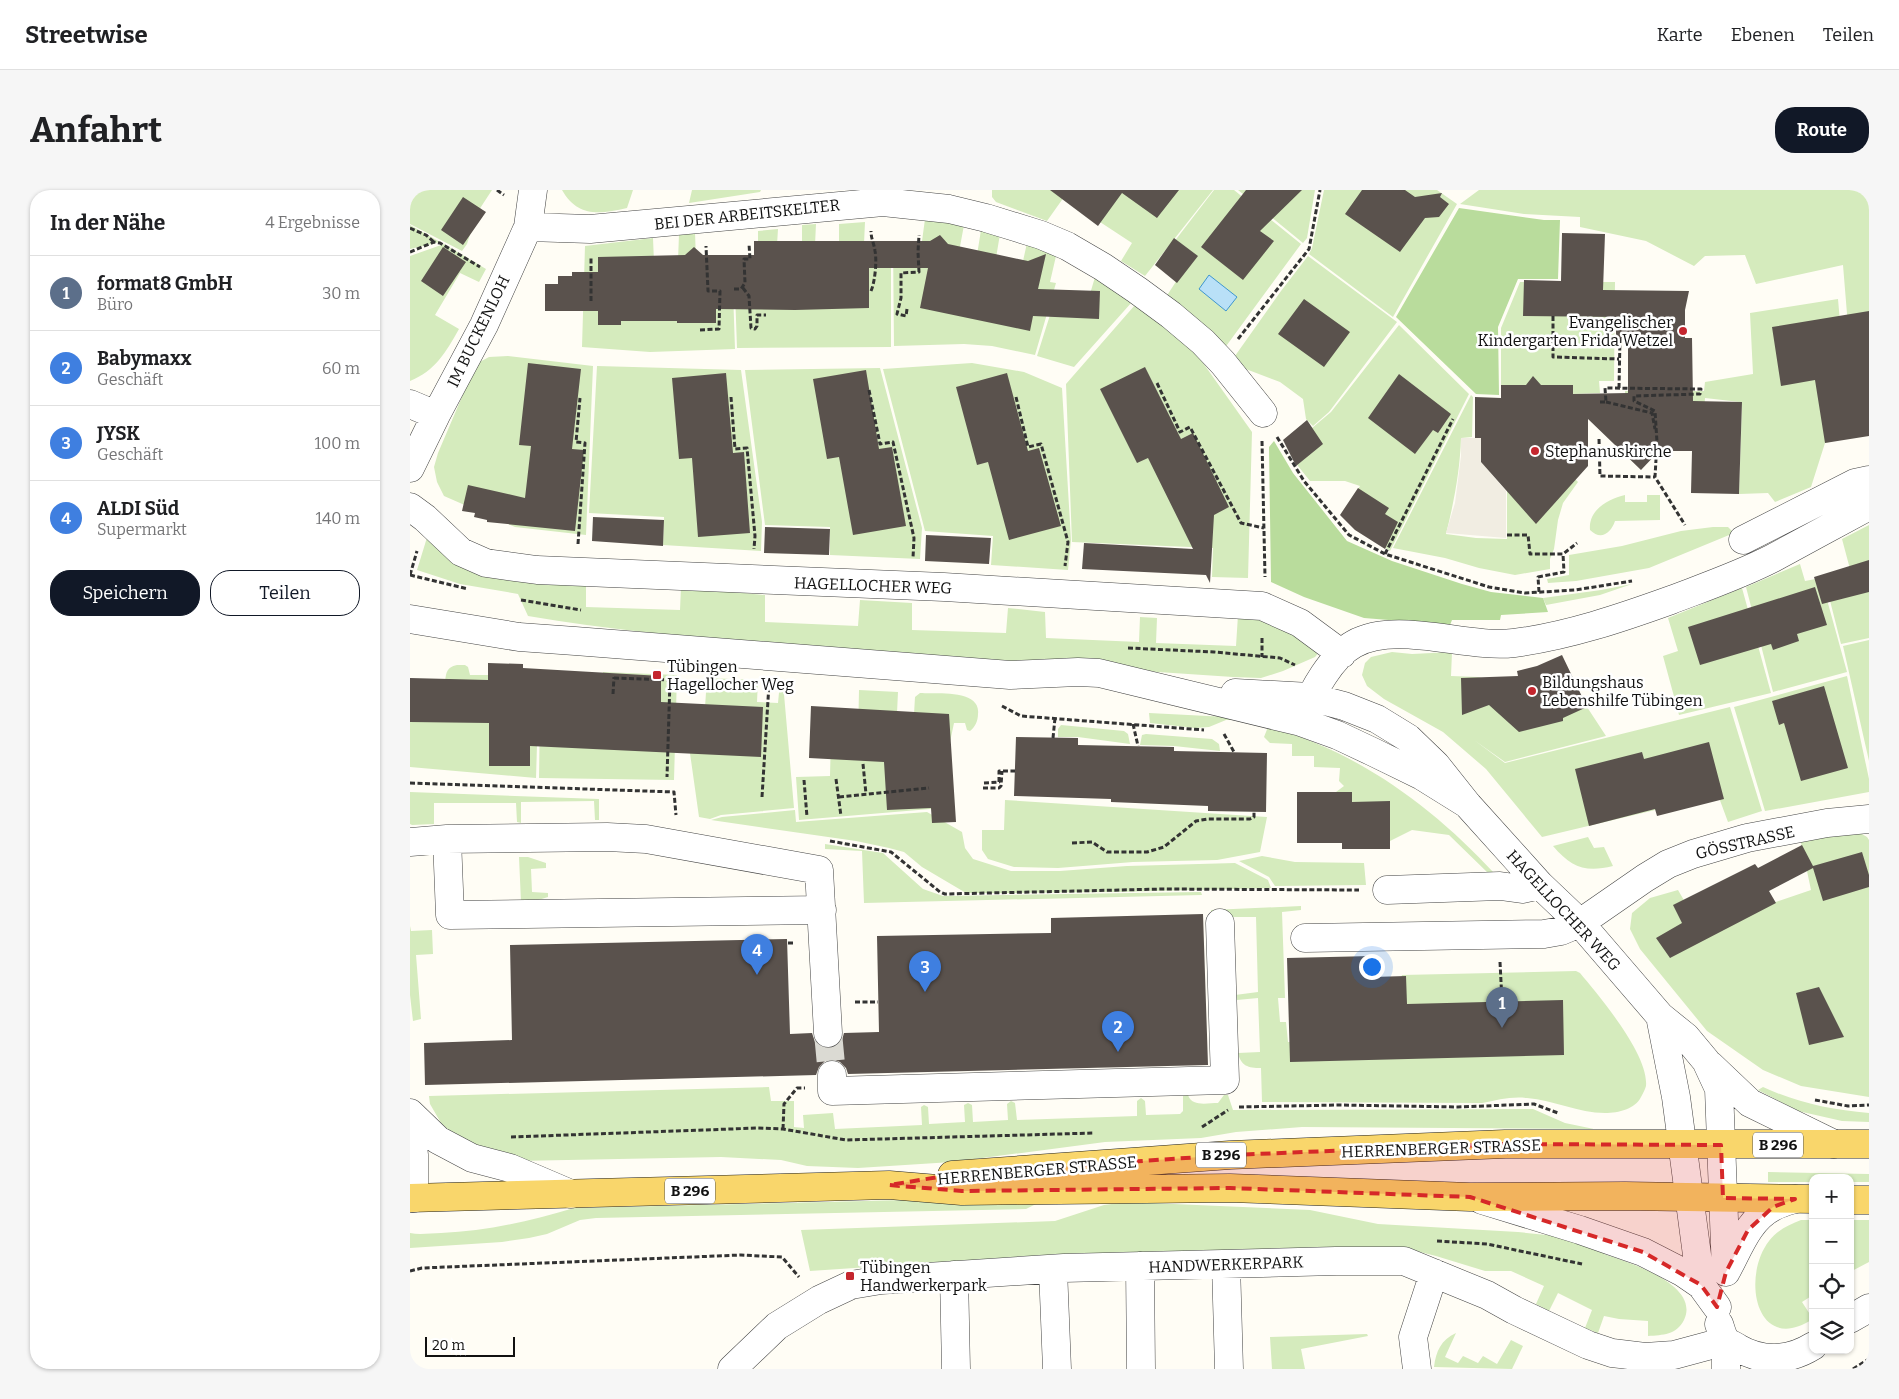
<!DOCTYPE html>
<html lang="de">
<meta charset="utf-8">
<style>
body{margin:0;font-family:Bitter,serif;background:#f6f6f6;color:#202124}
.controls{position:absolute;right:15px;bottom:15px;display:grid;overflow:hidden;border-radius:10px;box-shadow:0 1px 4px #0004}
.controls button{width:45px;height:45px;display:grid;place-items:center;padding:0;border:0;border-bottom:1px solid #e0e0e0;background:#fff;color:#202124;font:25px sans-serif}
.scale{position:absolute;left:15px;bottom:12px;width:90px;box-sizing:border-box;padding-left:5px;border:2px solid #111;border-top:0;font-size:14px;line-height:18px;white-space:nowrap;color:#111;-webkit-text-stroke:4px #fff;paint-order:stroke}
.you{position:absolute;left:961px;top:776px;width:18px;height:18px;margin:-12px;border:4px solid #fff;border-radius:50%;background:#1a73e8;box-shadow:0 0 0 8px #1a73e833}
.badge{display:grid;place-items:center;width:32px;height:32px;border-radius:50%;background:#111827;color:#fff;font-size:16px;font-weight:700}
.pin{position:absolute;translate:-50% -41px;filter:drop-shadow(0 1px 2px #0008)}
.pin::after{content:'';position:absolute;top:26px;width:18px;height:15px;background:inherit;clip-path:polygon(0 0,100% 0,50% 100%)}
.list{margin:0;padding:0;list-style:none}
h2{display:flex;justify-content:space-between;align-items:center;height:65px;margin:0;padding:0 20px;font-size:21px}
h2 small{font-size:16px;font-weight:400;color:#757577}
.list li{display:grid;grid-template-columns:32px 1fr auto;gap:15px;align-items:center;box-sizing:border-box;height:75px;padding:0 20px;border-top:1px solid #e0e0e0}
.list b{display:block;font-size:19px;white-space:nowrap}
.list p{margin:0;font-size:16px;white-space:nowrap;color:#757577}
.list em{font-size:16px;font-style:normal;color:#757577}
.actions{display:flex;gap:10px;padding:15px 20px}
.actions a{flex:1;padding:11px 0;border:1px solid #111827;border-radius:20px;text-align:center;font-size:18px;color:#111827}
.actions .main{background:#111827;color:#fff}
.icon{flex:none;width:28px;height:28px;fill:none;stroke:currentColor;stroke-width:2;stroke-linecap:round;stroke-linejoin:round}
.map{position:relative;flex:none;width:1459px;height:1179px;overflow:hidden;border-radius:20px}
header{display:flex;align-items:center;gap:30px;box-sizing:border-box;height:70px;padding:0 25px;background:#fff;border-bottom:1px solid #e0e0e0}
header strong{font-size:24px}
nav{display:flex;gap:28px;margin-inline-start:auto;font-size:18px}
.intro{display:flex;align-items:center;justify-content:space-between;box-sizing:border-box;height:120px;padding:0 30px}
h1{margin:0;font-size:35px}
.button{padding:12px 22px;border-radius:20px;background:#111827;color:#fff;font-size:18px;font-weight:700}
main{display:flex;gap:30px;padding:0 30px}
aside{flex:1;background:#fff;border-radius:20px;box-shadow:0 1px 4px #0004}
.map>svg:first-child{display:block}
</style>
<header>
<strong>Streetwise</strong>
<nav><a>Karte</a><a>Ebenen</a><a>Teilen</a></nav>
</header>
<div class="intro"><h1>Anfahrt</h1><a class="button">Route</a></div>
<main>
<aside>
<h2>In der Nähe<small>4 Ergebnisse</small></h2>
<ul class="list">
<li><span class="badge" style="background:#5c6f8a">1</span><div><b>format8 GmbH</b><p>Büro</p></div><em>30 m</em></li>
<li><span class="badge" style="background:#3f7fe0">2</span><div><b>Babymaxx</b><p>Geschäft</p></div><em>60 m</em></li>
<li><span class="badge" style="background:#3f7fe0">3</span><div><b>JYSK</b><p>Geschäft</p></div><em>100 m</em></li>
<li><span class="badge" style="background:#3f7fe0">4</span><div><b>ALDI Süd</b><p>Supermarkt</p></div><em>140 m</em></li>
</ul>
<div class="actions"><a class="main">Speichern</a><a>Teilen</a></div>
</aside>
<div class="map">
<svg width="1459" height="1179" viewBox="0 0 1459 1179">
<rect width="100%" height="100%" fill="#fffdf5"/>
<path fill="#d5ebbd" d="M0 0H82L67 23 57 54 52 61 0 34Z
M152 0H223L217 18C190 24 168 28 152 0Z
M282 0H351L350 2 279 13Z
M582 0H659L637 31 586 12 582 7Z
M685 0H803L735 86 711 71 722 53 690 32Z
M804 0H824L891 54 814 159 756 107 767 90 747 74Z
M828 0H905L897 48 893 53Z
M914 0H1027L1047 14 983 127 899 64 902 58Z
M1069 0H1459V244L1447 246 1433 75 1346 94 1335 65 1295 66 1284 76 1236 51 1170 37V27L1114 24 1050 14Z
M515 29 554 35 549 62 567 65 571 40 590 44 585 74 611 80 617 53 646 66 640 92 646 93 625 165 582 156 554 154 484 156 483 52 512 51Z
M455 32 454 54 481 53V157L327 158 324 73H348V41L368 39 367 55H392V35L406 34 405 55H429V34Z
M0 35 30 52 0 59Z
M285 42 286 70 322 72 325 159 240 162 172 157 175 56 243 48 244 72 268 71 269 44Z
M34 54 76 79 69 92 50 83 25 125 49 139C36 162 25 181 0 191V66Z
M898 66 987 132 919 222 903 236 896 229 893 209 870 192 820 173 871 101Z
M685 87 722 112 664 177 627 166 647 103 680 104Z
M1110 92H1205L1204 191H1189L1190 203 1163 204V195H1091V138Z
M1428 109 1440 247 1415 253 1401 297 1365 312 1358 303 1329 304 1332 214 1330 212 1295 208 1293 238 1215 214V201H1294L1295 192 1343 184 1340 123Z
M725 115 757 136 786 163 842 242 838 388 802 387 803 358 662 352 656 194Z
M989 135 1059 204 980 361 947 338 932 324 950 296 935 291H900L888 276 874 250 902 238 921 222Z
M98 166 183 176 176 345 105 337 34 306 27 292 24 277 28 263 66 174 79 167Z
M562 173 614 182 652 198 661 350 658 380 581 375 583 346 515 341 473 179Z
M187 176 331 180 352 332 351 361 253 355 254 327 179 323Z
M470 178 512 338 510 369 420 365V337L355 335 335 180Z
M1061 205 1063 207 1062 247 1051 248C1050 281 1044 312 1036 344L1066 348 1097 349V299L1164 288 1168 292 1153 313 1148 330 1144 359 1140 369V379L1105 385 1069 378 1035 368 983 358Z
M1215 305V312H1237V305H1250V330L1205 331C1201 343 1191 351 1180 340 1178 320 1198 309 1215 305Z
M1459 335V448L1431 454 1414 387 1440 379 1432 349Z
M1303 337H1318L1324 343 1239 378 1166 391 1138 393 1137 389 1159 385V365L1212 356 1271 341Z
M19 341 176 390V417L270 420 271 397 355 405V432L448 436 450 410 502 413V440L596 443 598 418 635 422 636 448 729 452 730 427 747 428 746 453 826 456 828 425 862 428 910 461 905 467 873 481 851 488 823 487C696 479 569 470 442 460 333 452 225 444 118 426L108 404 50 394 7 380Z
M1390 374 1395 391 1411 388 1437 482 1363 502 1336 397Z
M1222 394 1190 405 1136 415 1133 408 1191 400Z
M1332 398 1361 503 1269 525 1253 466 1268 461 1258 428Z
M1459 450V571L1433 456Z
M982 462 1002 464 1042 462 1041 486 1068 487 1177 517 1196 546 1095 572 1064 550 1095 573 1320 517 1352 621 1318 632 1308 605 1132 647 1076 579 1033 542 974 509 957 496 952 485 955 473 961 467Z
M47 475H55L58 477 60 485H111L128 522 126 588 0 577V491L35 493C36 484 36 477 47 475Z
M193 482 267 485 264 590 129 588 130 522 191 509Z
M1437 486 1459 589V602L1355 621 1324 517Z
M297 488 348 490 347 512 368 513 370 492 373 493 384 618 311 625 300 629 289 627 277 542 295 517Z
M449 500 488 502 487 523 504 524 505 507 510 503C527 504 571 499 568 524 568 531 565 537 560 541L557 540 555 533H544L540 552 544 617 389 630 386 587 420 586 421 546 448 548Z
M739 523 817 527 840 530H816L799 537 785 538 740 533Z
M651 535 714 541 718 544 720 554 668 547H648V539Z
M858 537C946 560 1023 617 1084 683H1078L1039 645 1002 640 980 651V612H942L926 602 934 596 929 591 930 578 904 577V566H882V554L860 553 854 547Z
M736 544 802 549 809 554 810 561 764 556 730 555 732 545Z
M0 602 189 609V630H185L184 611 111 612V633L107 632 106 613H24V634L2 635 0 634Z
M595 610 857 627 850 662 807 670 723 672 648 678 604 677 578 669 572 660V640H594Z
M385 620 386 632 517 622 552 642 555 658 563 669 601 681H650L717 676 825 673 858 690 861 698 707 702 556 703 512 677 494 662 479 658 446 651 301 630 312 627Z
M1445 640 1457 647 1459 650V907L1391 896 1353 880 1297 841 1230 759 1220 739 1222 723 1240 708 1268 700 1290 738 1401 700 1390 648Z
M1178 647 1184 658 1194 657 1203 676C1175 683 1161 677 1143 656Z
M415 654 473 663 513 699 533 706 791 702 792 705 454 713 452 661 415 659Z
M852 666 885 672 954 673 956 695 865 696 859 687 829 671Z
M109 667H118L136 673V678L121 679 122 702 138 703V707L122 712H111Z
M891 716V720L872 722 875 808H868L870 832H876L878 852 971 849 992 785 1166 781 1170 783C1190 807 1239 865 1236 896 1235 900 1233 903 1231 907 1225 919 1209 923 1195 923 1168 923 1144 910 1117 908 1102 906 1087 910 1072 913L852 912 851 878C838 878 831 876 828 863L850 862 848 808 827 810 825 805 848 802 846 727H801V720Z
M0 736 1 741 22 740 23 764 6 765 11 829 3 831 0 805Z
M359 897 361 911H384V937L394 938 393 925 423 923 425 939 512 935 511 917 514 915 518 917 519 934 555 932 554 915 558 913 562 915 563 932 598 930 597 914 601 911 605 913 607 930 727 926V911L731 908 735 911 736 925 770 924 773 921V906L778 905C782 917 797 913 808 913L814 905H818L823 920 1123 919 1155 933 1184 939 892 937 826 942 791 948 695 952 542 972 448 978 397 976 371 970 311 967 106 971 55 955 31 933 20 914 19 906Z
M1353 897C1388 913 1421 920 1459 923V932L1432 931 1388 921 1348 900Z
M1358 982 1459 984V992H1440V988H1403V992H1358Z
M622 1007 626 1014 616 1019 186 1028 170 1030 137 1044 119 1048 92 1052 0 1058V1043C10 1045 21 1043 31 1043 77 1041 120 1031 164 1018Z
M717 1012 900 1020 968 1034 1108 1042 1156 1047 1196 1057 1194 1064C1217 1072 1291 1094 1274 1130 1266 1145 1253 1145 1238 1146V1131L1209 1129 1194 1126 1188 1143 1175 1138 1182 1120 1148 1103 1139 1121 1126 1114 1134 1096 1101 1081H1075L1026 1066 994 1058 652 1064 400 1081 391 1040 645 1031 694 1015Z
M1391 1030H1403V1105L1392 1112 1403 1129C1346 1166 1331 1087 1359 1051 1367 1040 1379 1035 1391 1030Z
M1440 1030H1459V1072L1440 1082Z
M1046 1143 1035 1167 1048 1173 1053 1166 1068 1173 1073 1166 1087 1174 1101 1150 1113 1156 1102 1179 1024 1177C1026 1161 1031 1150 1046 1143Z
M957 1144 958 1146 891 1159 895 1179H862L860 1147Z"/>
<path fill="#b9dc9c" d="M1049 18 1134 30H1150L1148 89H1108L1088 137 1089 205 1066 204 986 127Z
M864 251 883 283 937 351 982 371 1052 394 1081 402 1133 408 1138 422 1091 425 1090 430H1042L1040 435 954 428 894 407 861 392 859 257Z"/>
<path fill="#f1ede2" d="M1051 248H1071V272L1096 301V348L1036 343 1045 313 1051 266Z"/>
<path fill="#b9e0f7" stroke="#3f96cf" d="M799 85 827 107 816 121 789 99Z"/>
<path fill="#5a524d" d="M640 0H769L747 28 712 3 688 36Z
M836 0H892L850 41 864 51 833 90 791 57Z
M952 0H995L1005 7 1032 3 1030 7 1039 14 1029 27 1015 28 990 62 935 24Z
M53 7 76 22 53 55 31 40Z
M1152 43 1195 44 1193 100 1279 101 1275 120V148H1282L1283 211 1332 212 1329 304 1281 303 1282 261H1249L1231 280 1178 229V276L1126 334 1071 272V248H1065V207L1091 208V195H1116L1123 186 1131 195H1163V204L1218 203V148H1206V127L1113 126 1114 90 1151 91Z
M530 45 538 54 618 71 636 64 628 99 690 101 689 129 623 126 620 141 510 118 518 78H459V118L385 120 306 119V133H267V131H211V135H188V121H135V94H148V86H162V82H188V67L275 65 284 57 293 65H344V51H520Z
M764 48 788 66 767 93 745 75Z
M33 57 56 72 33 106 11 91Z
M894 109 940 142 914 177 868 144Z
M1459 121V246L1415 253 1405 190 1371 196 1362 137Z
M118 173 171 179 162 259 174 260 165 341 77 332V330L64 327 65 323 52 321 58 295 115 308 121 256 109 255Z
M735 177 771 249 783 243 819 317 804 325 800 393 796 385 672 379 674 353 783 359 738 268 727 273 690 199Z
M456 180 469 259 482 257 496 336 443 345 429 267 417 269 403 189Z
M316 183 323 263 334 262 340 343 288 347 282 268 269 269 262 188Z
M597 183 618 261 629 258 651 336 599 350 578 272 567 275 546 197Z
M989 184 1041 224 1028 243 1023 240 1005 264 958 228Z
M897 230 913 254 886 276 873 250Z
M948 298 979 318 975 324 988 332 975 359 945 340 930 325Z
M183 327 254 330 253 356 182 351Z
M355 337 420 339 419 365 354 363Z
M516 345 581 348 579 374 515 371Z
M1459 370V402L1412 414 1404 387Z
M1405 397 1417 435 1387 444 1389 451 1363 460 1361 454 1290 475 1278 437Z
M1152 465 1177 517 1153 528V531L1109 542 1079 515 1052 525 1051 488 1108 486 1107 481 1127 476Z
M78 473 113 474V478L251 486V512L353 517 351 567 120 556V576H79V533L0 532V488L78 490Z
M1414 496 1438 578 1391 591 1374 533 1369 535 1362 511Z
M401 516 539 524 546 632 522 633 521 618 477 620 474 572 399 568Z
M606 547 668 548V555L764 557V561L857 563 856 622 798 621V616L701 612V609L604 606Z
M1299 552 1314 609 1247 626 1245 619 1179 636 1165 579 1232 562 1234 569Z
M887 602H942V612L980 611V659H932V653H887Z
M1392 655 1403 676 1452 662 1459 685V697L1413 711 1403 678 1359 701 1366 713 1260 768 1246 748 1272 733 1263 715 1345 674 1348 678Z
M793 724 798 875 438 884 436 878 430 872 422 869 415 871 409 877 406 885 15 895 14 853 102 850 100 755 377 749 380 844 402 843 405 852 411 857 418 859 427 856 432 850 434 843 469 842 467 746 641 743V728Z
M962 766V787L996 786 997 814 1153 810 1154 865 880 872 877 768Z
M1409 797 1434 847 1399 855 1386 803Z"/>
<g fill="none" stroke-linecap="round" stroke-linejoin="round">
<path stroke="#dbdad3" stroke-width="28" stroke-dasharray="28 14" stroke-linecap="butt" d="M418 843 422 885"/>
<g stroke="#444" stroke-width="29">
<path id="minor" d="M118 37 180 39 473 12 539 19 576 28 631 45 657 56 693 77 727 100 761 125 793 152 813 173 853 223
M0 214 26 225
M0 278 26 225 74 135 118 37 123 0
M0 317 15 328 51 362 76 373 127 380 534 397 852 416 890 433 932 464
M1333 350 1445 293 1459 290
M0 429 109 447 165 451 600 485 668 482 689 483 891 532 927 545 963 562 1012 586 1057 614
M825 503 900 507 934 516 967 529 998 548 1026 575 1057 614 1130 695 1170 733 1250 826 1276 847 1296 871 1309 899 1316 1082
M894 524C902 501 922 466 944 454 987 430 1057 459 1104 453 1158 446 1211 428 1261 410 1295 397 1330 385 1363 368 1395 351 1427 333 1459 316
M37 649 40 725 412 720
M0 652 37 649 197 647 236 649 409 680 418 843
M977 700 1090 696 1112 699 1130 695
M895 748 1134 744 1151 741 1170 733 1235 688 1258 674 1283 664 1337 648 1417 633 1459 629
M1250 826 1266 907 1291 1095
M1300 875 1340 913 1424 954
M422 885V901L815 890 810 733
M0 923 28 950 62 968 100 978 161 1004
M0 930 4 965V1008
M1072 1010 1170 1040 1233 1062 1272 1082 1291 1095 1307 1117
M816 1074 819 1179
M730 1076 731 1179
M643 1079 647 1179
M1317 1080C1329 1058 1339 1029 1363 1017 1370 1013 1378 1011 1385 1009
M544 1085 546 1179
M1440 1129 1459 1118
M1309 1134C1311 1139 1312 1145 1315 1149 1317 1153 1324 1155 1328 1158 1352 1172 1379 1171 1403 1156
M1316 1151V1179
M322 1179 367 1136 409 1110 441 1095 471 1090 654 1078 926 1071H994L1077 1105 1104 1120 1178 1155 1202 1163 1235 1167 1264 1165 1316 1151
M1007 1179 1003 1147 1024 1083"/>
</g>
<g stroke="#222" stroke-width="29">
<path id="major" d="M542 985 820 965 1095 954H1459
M0 1008 479 995 552 1001 820 998 1060 1007 1215 1006 1403 1009
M1440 1010H1459"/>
</g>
<path stroke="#333" stroke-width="3" stroke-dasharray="5 2.5" stroke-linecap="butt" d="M87 0 94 5
M0 38 16 45 24 52
M0 62 24 52 30 53 70 77
M333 98 339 106 341 138 345 139 347 136V125H356
M324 99H331L335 93 334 69H340L339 54
M461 101C465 92 467 71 465 61 464 53 461 49 461 41
M181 111V67
M497 119 496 126 487 124 491 108V83L509 82 508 62 509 45
M1143 126V167L1209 169
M290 140 309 139 310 101H298L296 56
M828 149 899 59 910 0
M747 193 770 242 780 237 831 333 854 338
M1209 198 1210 148
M459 200 470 254 483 252 504 348 503 368
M321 207 325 259 337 258 345 346 344 359
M606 207 618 257 631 254 658 352 655 376
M1190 212H1196L1195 198 1291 199 1290 204 1224 206V211L1245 221 1247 252 1245 287 1275 335
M1196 212 1242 223 1245 239
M867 247 894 291 939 345 975 364 1079 397 1115 403 1165 400 1222 391
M1189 249 1190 286 1245 287
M852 251 855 387
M1097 345H1118L1120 364H1153L1167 353
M168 354 175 253 166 252 170 208
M975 364 1043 229
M0 385 58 399
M0 385 7 361
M1129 402 1128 387 1154 382 1153 364
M111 410 171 420
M852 448V467
M718 458 804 462 870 468 885 475
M204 488 260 490 257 587
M203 504 204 487
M592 516 611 526 794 540
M723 534 728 556
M814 544 824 562
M643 548 645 528
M453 574 456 604
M426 589 431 626
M394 590 397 627
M0 593 264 602 266 625
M574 593 589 592V581H605
M573 598H589L591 596 592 581
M352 607 359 494
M429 607 519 598
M420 651 481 662 530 702 535 704 754 699 949 700
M662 653 682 652 697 662H737L754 657 786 631 798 629H840L844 627V622
M378 753H385
M1090 772 1092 811
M445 812H468
M1405 910 1438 916 1459 915
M829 917 930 915 1048 917 1124 914 1148 923
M792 937 818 920
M373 939 374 914 387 898H395
M101 947 348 938 373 939 436 950 684 943
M1027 1051 1077 1054 1172 1074
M0 1081 12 1078 331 1065 372 1067 389 1087
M1443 1179 1459 1169"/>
<use href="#minor" stroke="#fff" stroke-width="28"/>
<use href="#major" stroke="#f9d66b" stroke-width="28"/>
</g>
<path fill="#d62828" fill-opacity="0.2" stroke="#d62828" stroke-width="4" stroke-dasharray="10 6" stroke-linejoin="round" d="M1095 954 1311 955 1313 1008 1385 1009 1363 1017 1338 1040 1316 1082 1307 1117 1291 1095 1233 1062 1060 1007 820 998 552 1001 479 995 554 983 820 965Z"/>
<g fill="#c4262e" stroke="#fff" stroke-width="2">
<circle cx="1273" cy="141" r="5"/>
<circle cx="1125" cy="261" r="5"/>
<rect x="242" y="480" width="10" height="10" rx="2.5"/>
<circle cx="1122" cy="501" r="5"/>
<rect x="435" y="1081" width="10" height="10" rx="2.5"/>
</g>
<g text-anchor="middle" stroke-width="5" stroke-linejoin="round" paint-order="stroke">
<g fill="#fff" stroke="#585858" stroke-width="1">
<rect x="1343" y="942.5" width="50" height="25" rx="4"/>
<rect x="786" y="952.5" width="50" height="25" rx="4"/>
<rect x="255" y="988.5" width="50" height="25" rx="4"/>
</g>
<g font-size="15" font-weight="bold" fill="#111">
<text x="1368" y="960">B 296</text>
<text x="811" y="970">B 296</text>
<text x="280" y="1006">B 296</text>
</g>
<g font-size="16" fill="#111" stroke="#fff">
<text transform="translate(337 24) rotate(-6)" y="6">BEI DER ARBEITSKELTER</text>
<text transform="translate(68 141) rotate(-64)" y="6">IM BUCKENLOH</text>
<text transform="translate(463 395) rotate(2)" y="6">HAGELLOCHER WEG</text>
<text transform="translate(1335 652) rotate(-13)" y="6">GÖSSTRASSE</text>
<text transform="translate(1154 720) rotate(47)" y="6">HAGELLOCHER WEG</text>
<text transform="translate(1031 958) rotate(-2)" y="6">HERRENBERGER STRASSE</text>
<text transform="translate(627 980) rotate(-5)" y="6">HERRENBERGER STRASSE</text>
<text transform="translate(816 1074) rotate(-2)" y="6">HANDWERKERPARK</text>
</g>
<g font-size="16" fill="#111" stroke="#fff" text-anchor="start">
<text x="1263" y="138" text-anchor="end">Evangelischer<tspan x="1263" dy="18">Kindergarten Frida Wetzel</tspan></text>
<text x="1135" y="267">Stephanuskirche</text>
<text x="257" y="482">Tübingen<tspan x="257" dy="18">Hagellocher Weg</tspan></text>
<text x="1132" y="498">Bildungshaus<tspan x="1132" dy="18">Lebenshilfe Tübingen</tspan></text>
<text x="450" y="1083">Tübingen<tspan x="450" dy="18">Handwerkerpark</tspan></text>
</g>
</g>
</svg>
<div class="controls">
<button>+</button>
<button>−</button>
<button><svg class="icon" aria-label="locate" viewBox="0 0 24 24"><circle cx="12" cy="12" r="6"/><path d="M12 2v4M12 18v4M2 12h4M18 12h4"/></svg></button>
<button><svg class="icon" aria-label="layers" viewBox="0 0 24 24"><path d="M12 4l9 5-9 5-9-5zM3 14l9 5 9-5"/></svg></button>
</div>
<div class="scale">20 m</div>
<div class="you"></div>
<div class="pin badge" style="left:1092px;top:838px;background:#5c6f8a">1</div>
<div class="pin badge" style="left:708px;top:862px;background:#3f7fe0">2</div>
<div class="pin badge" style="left:515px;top:802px;background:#3f7fe0">3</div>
<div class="pin badge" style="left:347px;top:785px;background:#3f7fe0">4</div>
</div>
</main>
